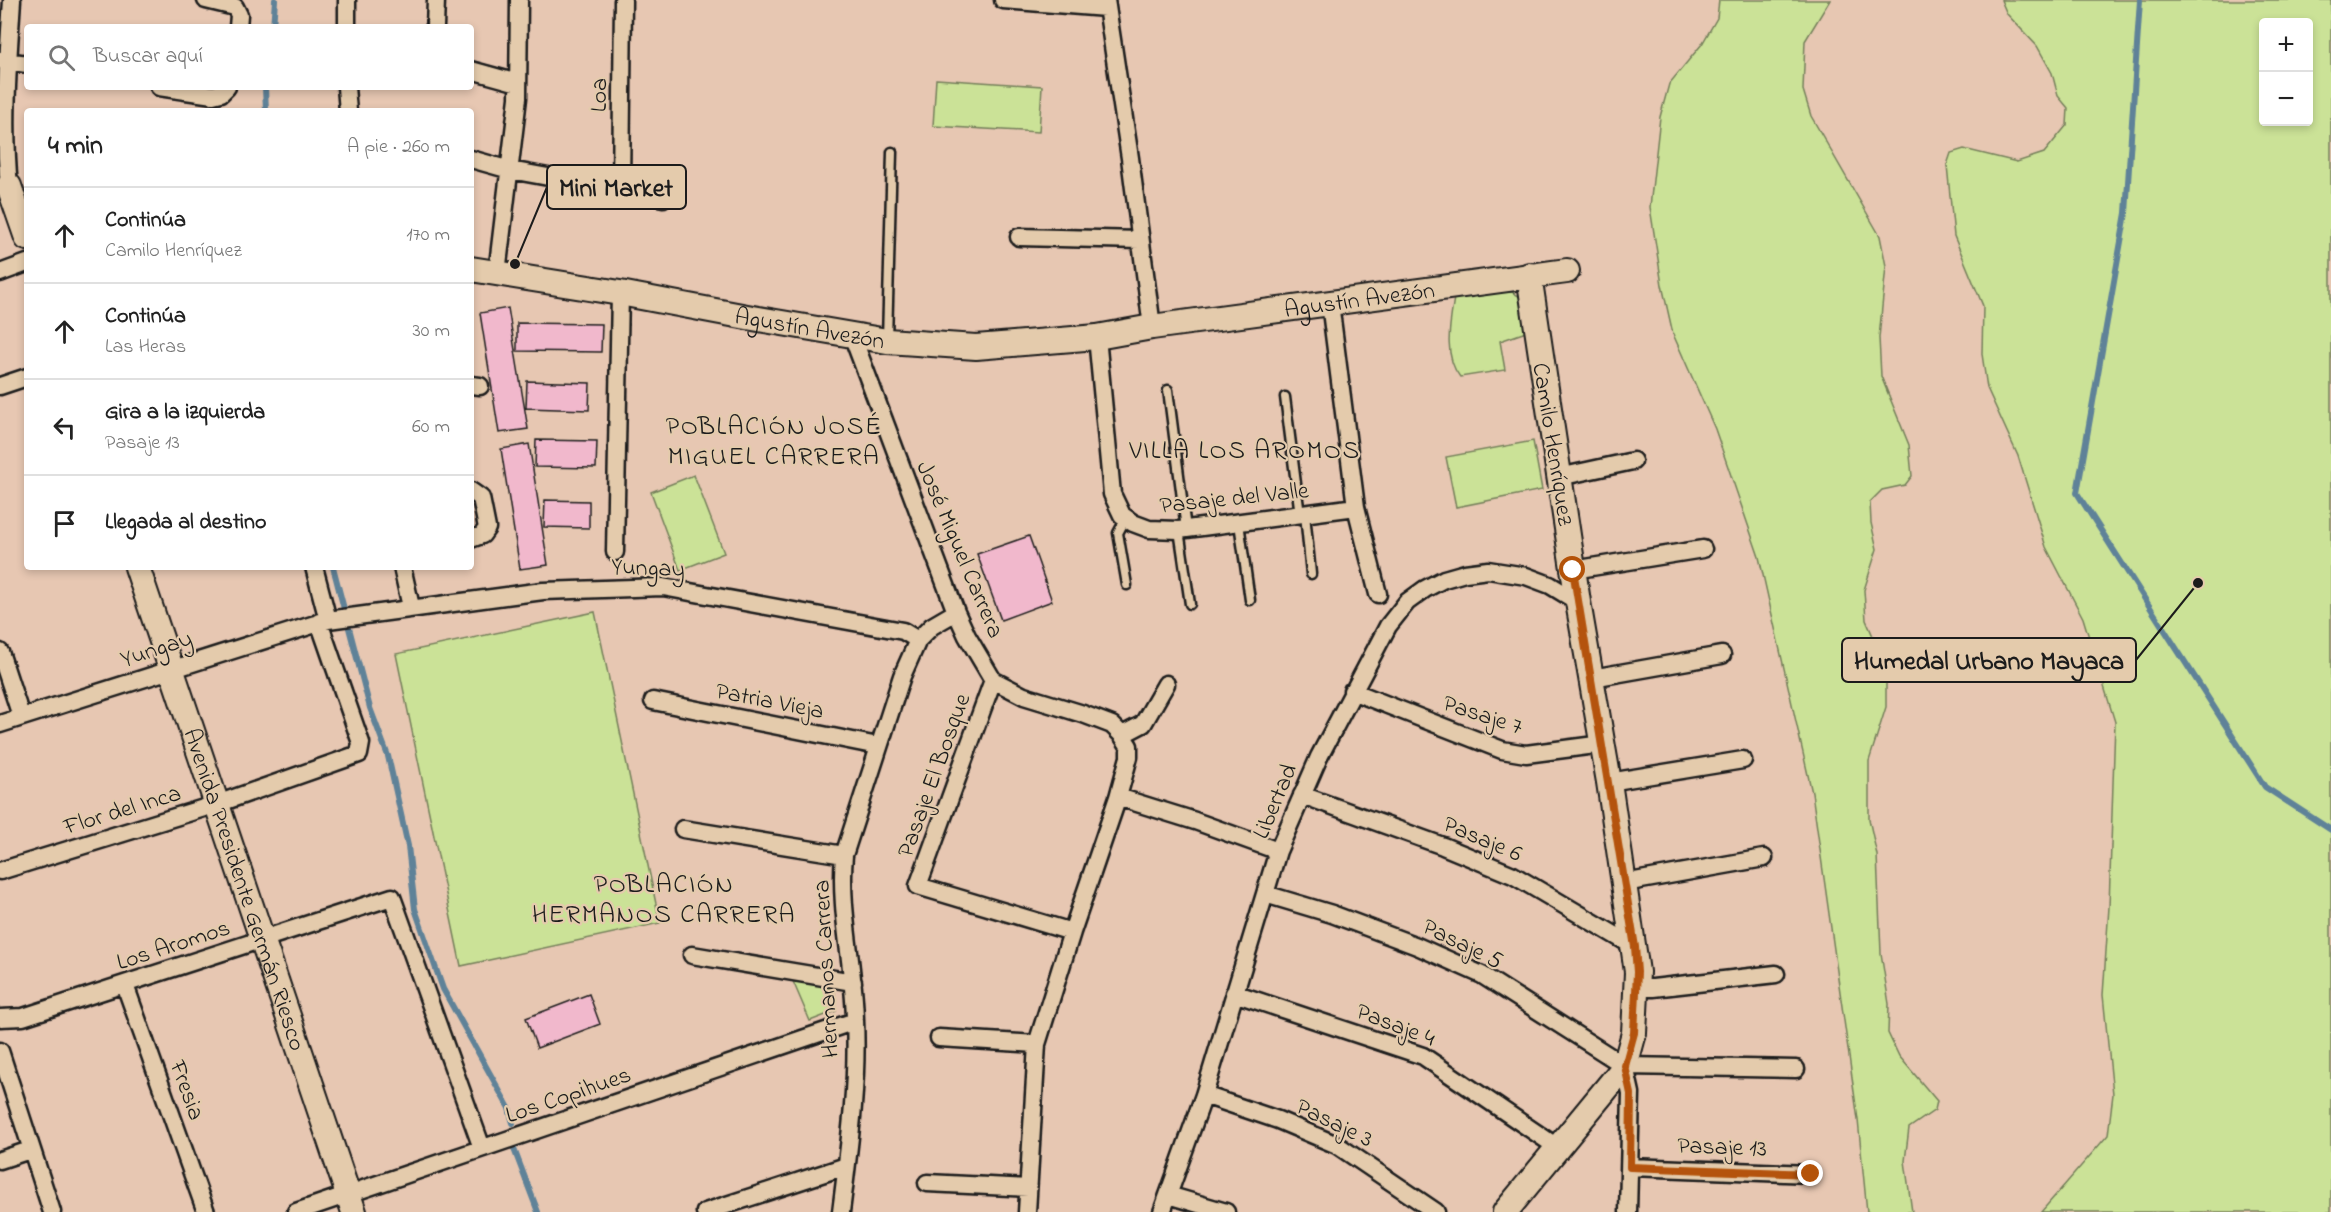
<!DOCTYPE html>
<html lang="es">
<meta charset="utf-8">
<style>
body{margin:0;font-family:"Indie Flower",sans-serif;background:#f2f2f2;color:#222}
.controls{position:absolute;right:18px;top:18px;display:grid;overflow:hidden;border-radius:6px;box-shadow:0 3px 9px #0003}
.controls button{width:54px;height:54px;display:grid;place-items:center;padding:0;border:0;border-bottom:2px solid #e0e0e0;background:#fff;color:#222;font:30px sans-serif}
.stop{position:absolute;width:18px;height:18px;margin:-14px;border:4px solid #b45309;border-radius:50%;background:#fff}
.stop.end{background:#b45309;border-color:#fff;box-shadow:0 2px 6px #0008}
.list{margin:0;padding:0;list-style:none}
h2{display:flex;justify-content:space-between;align-items:center;height:78px;margin:0;padding:0 24px;font-size:26px}
h2 small{font-size:20px;font-weight:400;color:#767676}
.list li{display:grid;grid-template-columns:39px 1fr auto;gap:18px;align-items:center;box-sizing:border-box;height:96px;padding:0 24px;border-top:2px solid #e0e0e0}
.list b{display:block;font-size:22px;white-space:nowrap}
.list p{margin:0;font-size:20px;white-space:nowrap;color:#767676}
.list em{font-size:20px;font-style:normal;color:#767676}
.icon{flex:none;width:33px;height:33px;fill:none;stroke:currentColor;stroke-width:2;stroke-linecap:round;stroke-linejoin:round}
.map{position:relative;flex:none;width:2331px;height:1212px;overflow:hidden}
.search{position:absolute;background:#fff;box-shadow:0 3px 9px #0003;left:24px;top:24px;width:450px;height:66px;display:flex;align-items:center;gap:15px;box-sizing:border-box;padding:0 21px;border-radius:6px;color:#767676;font-size:22px}
.panel{position:absolute;background:#fff;box-shadow:0 3px 9px #0003;left:24px;top:108px;width:450px;height:462px;border-radius:6px}
.map>svg:first-child{display:block}
</style>
<div class="map">
<svg width="2331" height="1212" viewBox="0 0 2331 1212">
<rect width="100%" height="100%" fill="#e7c7b2"/>
<filter id="ink" filterUnits="userSpaceOnUse"><feTurbulence type="fractalNoise" baseFrequency=".0167" numOctaves="2"/><feDisplacementMap in="SourceGraphic" scale="12" xChannelSelector="R" yChannelSelector="G"/><feConvolveMatrix kernelMatrix="1 2 1 2 8 2 1 2 1" color-interpolation-filters="sRGB"/></filter>
<g filter="url(#ink)">
<path fill="#cbe297" stroke="#747f5a" stroke-width="1.5" fill-rule="evenodd" d="M1719 0H1830L1805 41 1803 90 1811 116 1880 236 1886 266 1879 338 1881 376 1909 445 1912 476 1905 485 1882 490 1870 502 1871 523 1877 549 1864 590 1866 620 1886 666V707L1869 761V819L1877 855 1881 953 1889 1004 1888 1033 1899 1056 1937 1101 1935 1110 1909 1128 1905 1161 1912 1212H1867L1858 1120 1812 793 1759 557 1715 429 1673 334 1662 285 1650 207 1660 117 1669 84 1702 44 1717 18Z
M2001 0H2331V1212H2041L2108 1135 2113 1094 2103 995 2109 907 2115 722 2083 618 2046 547 2018 456 1987 388 1982 354 1983 306 1954 236 1947 165 1951 153 1964 149 2017 162 2044 153 2067 125 2068 108 2058 96 2052 73 2037 46 2007 14ZM2264 22H2308V122H2264Z
M936 79 1042 86 1039 132 933 126Z
M1502 292H1512L1522 298 1529 331 1500 341 1505 370 1460 377C1443 356 1450 323 1454 298Z
M1533 441 1542 490 1456 507 1446 457Z
M694 475 724 553 680 570 651 492Z
M595 612 660 923 461 966 396 654Z
M792 979 834 985 836 1011 810 1021Z"/>
<g fill="none" stroke-linecap="round" stroke-linejoin="round">
<path stroke="#5e8298" stroke-width="6" d="M2140 0 2126 213 2077 493 2265 787 2331 830
M273 27 275 0
M265 87 266 111
M333 567 370 708 388 756 408 846 415 909 443 989 509 1108 513 1123
M514 1149 538 1212"/>
</g>
<path fill="#f1b8cc" stroke="#1c1c1c" stroke-width="1.5" d="M508 308 528 429 499 433 480 313Z
M517 323 602 324 601 352 517 351Z
M527 381 590 383 589 410 526 408Z
M536 440 597 441 596 468 535 467Z
M529 444 548 565 520 569 501 449Z
M545 500 589 501V528L544 527Z
M1029 536 1052 601 1001 620 977 554Z
M589 994 600 1024 537 1048 526 1018Z"/>
<g fill="none" stroke-linecap="round" stroke-linejoin="round">
<g stroke="#1c1c1c" stroke-width="13">
<path id="lane" d="M887 340 892 152
M1168 390 1186 529
M1285 397 1300 515
M1305 514 1311 574
M1126 518 1118 533 1127 585
M1239 523 1250 600
M1179 530 1190 604"/>
</g>
<g stroke="#1c1c1c" stroke-width="21">
<path id="street" d="M206 0 235 7 239 15 238 27
M1003 0 1106 8
M1106 0 1130 158 1152 327
M347 27V0
M435 27 436 0
M0 60 27 64
M471 70 518 83
M159 87 213 95 221 93 227 87
M346 87 348 111
M471 159 510 170 663 198
M9 186C3 124 8 62 12 0
M621 190 623 0
M1019 237 1140 240
M0 273 27 263
M497 273 518 98 519 0
M1330 303 1356 507 1378 594
M852 335 956 612 967 636 993 680 1024 696 1083 714 1112 725 1122 735 1129 746V757L1118 797 1072 932 1037 1044 1027 1212
M1097 337 1112 494 1122 515 1133 523 1149 529 1179 530 1356 507
M471 385 480 386
M0 386 27 377
M1559 477 1633 461
M471 491 481 498 487 528 482 535 471 539
M615 552 620 293
M314 567 328 620
M402 567 411 607
M1573 570 1703 549
M0 652 21 716
M1592 678 1722 655
M993 680 918 886 1072 932
M1352 691 1502 750 1526 754 1603 744
M653 701 878 746
M0 724 328 620 543 591 663 587 903 631 918 640
M1122 735 1143 724 1166 684
M1609 782 1743 760
M1302 795 1443 846 1513 875 1635 947
M1118 797 1195 821 1278 851
M683 829 844 855
M0 871 217 804 359 754 361 743 319 622
M1624 883 1764 858
M1265 894 1332 914 1417 946 1482 975 1625 1066 1796 1069
M692 955 853 982
M125 985 206 1212
M1637 988H1653L1776 974
M1234 993 1423 1056 1557 1147
M0 1018 23 1017 392 897 482 1148
M939 1038 1037 1044
M0 1051 52 1212
M1625 1066 1631 1093 1628 1212
M1204 1095 1278 1120 1337 1145 1436 1212
M0 1160 30 1150
M1630 1167 1811 1174
M927 1183 1028 1188
M1168 1195 1226 1212
M296 1212 855 1021
M705 1212 846 1166
M841 1212C849 1148 858 1084 855 1020 854 964 839 911 844 855L902 676 918 640 932 626 956 612
M1162 1212 1204 1095 1278 851 1319 757 1388 626 1407 602 1425 589 1444 579 1465 573 1488 570 1526 576 1550 585 1578 602"/>
</g>
<g stroke="#1c1c1c" stroke-width="28">
<g id="secondary">
<path d="M9 186 27 238"/>
<path id="s1" d="M471 269 620 293 747 317 887 341 976 347 1097 337 1152 327 1567 271"/>
<path id="s2" d="M137 567 354 1212"/>
<path d="M1505 1212 1625 1066 1634 1033 1637 972 1609 782 1578 602 1529 275"/>
</g>
</g>
<use href="#lane" stroke="#e4cbac" stroke-width="8"/>
<use href="#street" stroke="#e4cbac" stroke-width="16"/>
<use href="#secondary" stroke="#e4cbac" stroke-width="24"/>
</g>
</g>
<g fill="none" stroke-linecap="round" stroke-linejoin="round" filter="url(#ink)">
<path stroke="#b45309" stroke-width="8" d="M1573 570 1635 947 1637 972 1634 1033 1625 1066 1631 1094 1630 1167 1811 1174"/>
</g>
<g text-anchor="middle" stroke-width="4.5" stroke-linejoin="round" paint-order="stroke">
<g font-size="24" fill="#1c1c1c" stroke="#e4cbac">
<text transform="translate(598 95) rotate(-89)" y="8">Loa</text>
<text dy="8" stroke="none"><textPath href="#s1" startOffset="898">Agustín Avezón</textPath></text>
<text dy="8" stroke="none"><textPath href="#s1" startOffset="344">Agustín Avezón</textPath></text>
<text transform="translate(1554 444) rotate(81)" y="8">Camilo Henríquez</text>
<text transform="translate(1234 497) rotate(-6)" y="8">Pasaje del Valle</text>
<text transform="translate(961 549) rotate(67)" y="8">José Miguel Carrera</text>
<text transform="translate(648 567) rotate(2)" y="8">Yungay</text>
<text transform="translate(156 648) rotate(-18)" y="8">Yungay</text>
<text transform="translate(770 700) rotate(11)" y="8">Patria Vieja</text>
<text transform="translate(1483 714) rotate(18)" y="8">Pasaje 7</text>
<text transform="translate(933 775) rotate(-70)" y="8">Pasaje El Bosque</text>
<text transform="translate(1274 801) rotate(-67)" y="8">Libertad</text>
<text transform="translate(122 809) rotate(-17)" y="8">Flor del Inca</text>
<text transform="translate(1483 838) rotate(23)" y="8">Pasaje 6</text>
<text dy="8" stroke="none"><textPath href="#s2" startOffset="340">Avenida Presidente Germán Riesco</textPath></text>
<text transform="translate(1463 943) rotate(26)" y="8">Pasaje 5</text>
<text transform="translate(173 944) rotate(-18)" y="8">Los Aromos</text>
<text transform="translate(825 969) rotate(-93)" y="8">Hermanos Carrera</text>
<text transform="translate(1396 1024) rotate(21)" y="8">Pasaje 4</text>
<text transform="translate(188 1090) rotate(70)" y="8">Fresia</text>
<text transform="translate(568 1094) rotate(-19)" y="8">Los Copihues</text>
<text transform="translate(1335 1122) rotate(26)" y="8">Pasaje 3</text>
<text transform="translate(1722 1146) rotate(2)" y="8">Pasaje 13</text>
</g>
<g font-size="26" letter-spacing="1.5" fill="#1c1c1c" stroke="#e4cbac">
<text x="774" y="434">POBLACIÓN JOSÉ<tspan x="774" dy="30">MIGUEL CARRERA</tspan></text>
<text x="1245" y="458">VILLA LOS AROMOS</text>
<text x="664" y="892">POBLACIÓN<tspan x="664" dy="30">HERMANOS CARRERA</tspan></text>
</g>
</g>
<path fill="none" stroke="#1c1c1c" stroke-width="2" d="M515 264L547 187M2198 583L2136 660"/>
<g fill="#1c1c1c" stroke="#e4cbac" stroke-width="2">
<circle cx="515" cy="264" r="6"/>
<circle cx="2198" cy="583" r="6"/>
</g>
<g fill="#e4cbac" stroke="#1c1c1c" stroke-width="2">
<rect x="547" y="165" width="139" height="44" rx="6"/>
<rect x="1842" y="638" width="294" height="44" rx="6"/>
</g>
<g font-size="26" text-anchor="middle" font-weight="bold" fill="#1c1c1c">
<text x="616" y="196">Mini Market</text>
<text x="1989" y="669">Humedal Urbano Mayaca</text>
</g>
</svg>
<div class="controls">
<button>+</button>
<button>−</button>
</div>
<div class="stop" style="left:1573px;top:570px"></div>
<div class="stop end" style="left:1811px;top:1174px"></div>
<div class="search"><svg class="icon" aria-label="search" viewBox="0 0 24 24"><circle cx="10" cy="10" r="6"/><path d="M15 15l6 6"/></svg>Buscar aquí</div>
<section class="panel">
<h2>4 min<small>A pie · 260 m</small></h2>
<ul class="list">
<li><svg class="icon" aria-label="ahead" viewBox="0 0 24 24"><path d="M12 20V5M6 11l6-6 6 6"/></svg><div><b>Continúa</b><p>Camilo Henríquez</p></div><em>170 m</em></li>
<li><svg class="icon" aria-label="ahead" viewBox="0 0 24 24"><path d="M12 20V5M6 11l6-6 6 6"/></svg><div><b>Continúa</b><p>Las Heras</p></div><em>30 m</em></li>
<li><svg class="icon" aria-label="left" viewBox="0 0 24 24"><path d="M17 20v-9H6M10 6l-5 5 5 5"/></svg><div><b>Gira a la izquierda</b><p>Pasaje 13</p></div><em>60 m</em></li>
<li><svg class="icon" aria-label="arrive" viewBox="0 0 24 24"><path d="M6 21V4h12l-3 4 3 4H6"/></svg><div><b>Llegada al destino</b></div></li>
</ul>
</section>
</div>
